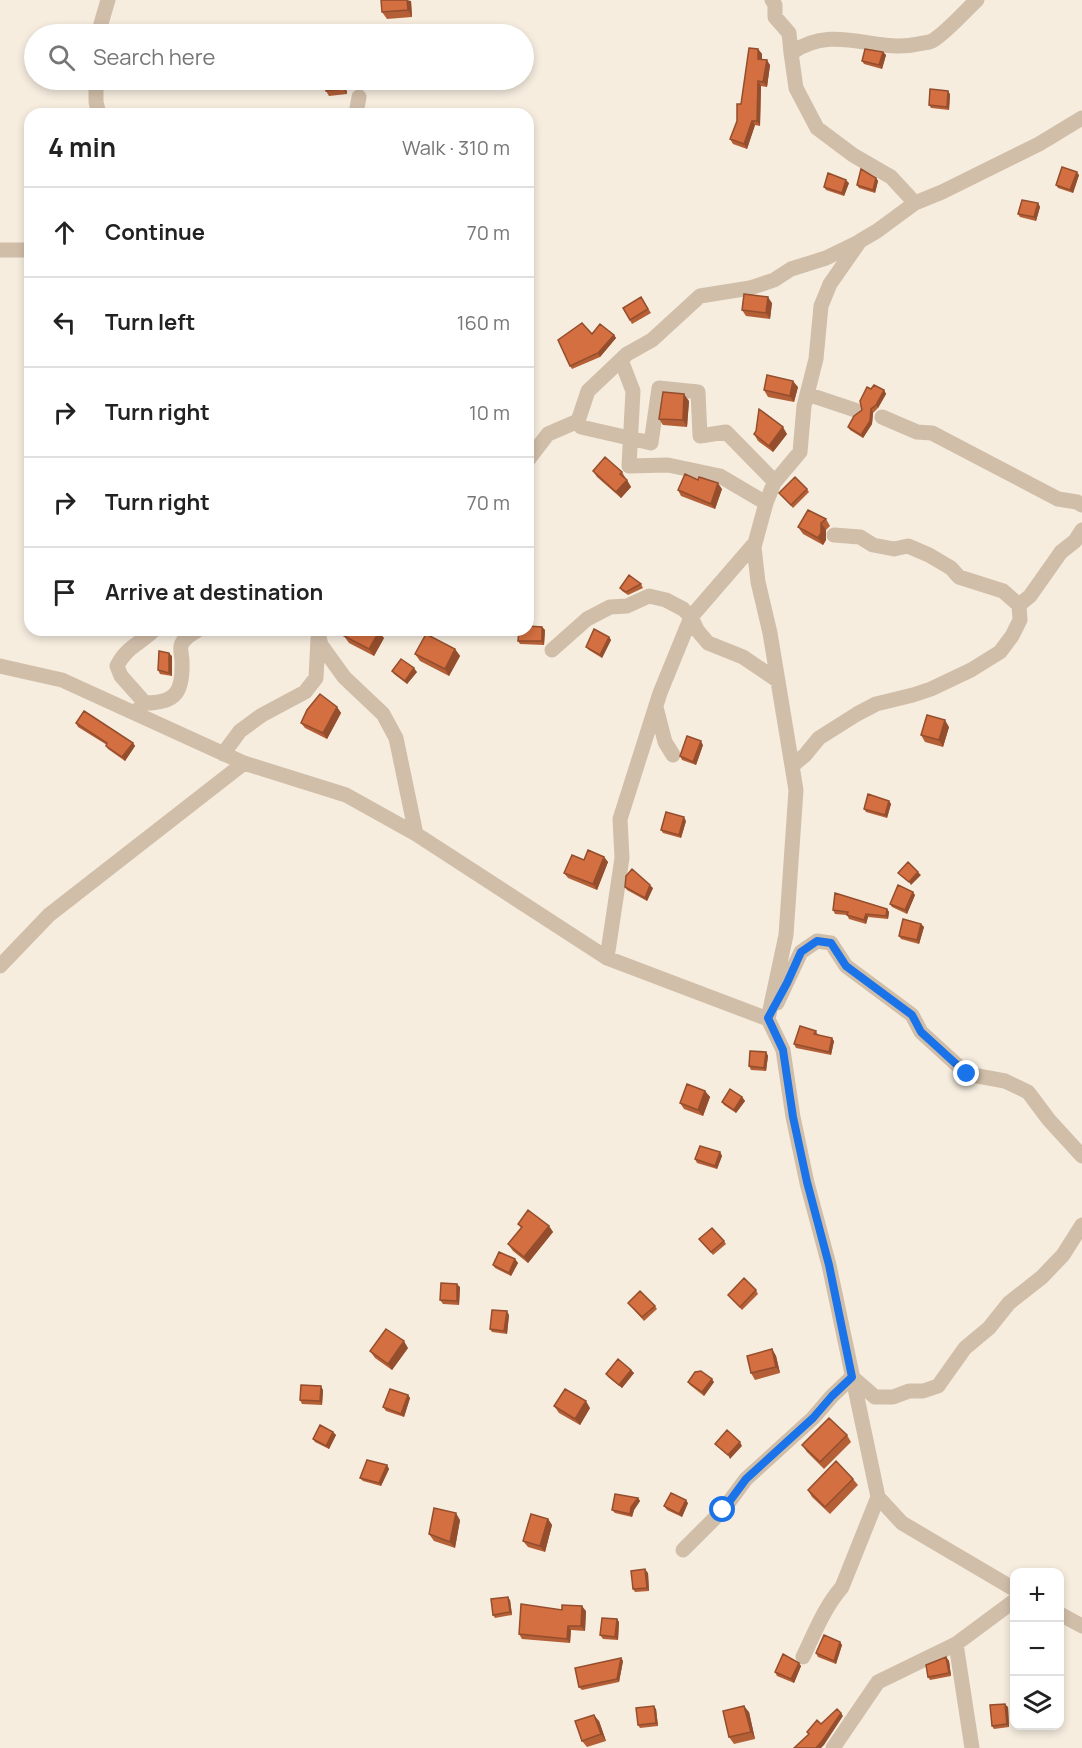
<!DOCTYPE html>
<meta charset="utf-8">
<style>
body{margin:0;font-family:Manrope,sans-serif;background:#f6f6f6;color:#222}
.controls{position:absolute;right:18px;bottom:18px;display:grid;overflow:hidden;border-radius:12px;box-shadow:0 3px 9px #0003}
.controls button{width:54px;height:54px;display:grid;place-items:center;padding:0;border:0;border-bottom:2px solid #e0e0e0;background:#fff;color:#222;font:30px sans-serif}
.stop{position:absolute;width:18px;height:18px;margin:-14px;border:4px solid #1a73e8;border-radius:50%;background:#fff}
.stop.end{background:#1a73e8;border-color:#fff;box-shadow:0 2px 6px #0008}
.list{margin:0;padding:0;list-style:none}
h2{display:flex;justify-content:space-between;align-items:center;height:78px;margin:0;padding:0 24px;font-size:26px}
h2 small{font-size:20px;font-weight:400;color:#767676}
.list li{display:grid;grid-template-columns:39px 1fr auto;gap:18px;align-items:center;box-sizing:border-box;height:90px;padding:0 24px;border-top:2px solid #e0e0e0}
.list b{display:block;font-size:22px;white-space:nowrap}
.list em{font-size:20px;font-style:normal;color:#767676}
.icon{flex:none;width:33px;height:33px;fill:none;stroke:currentColor;stroke-width:2;stroke-linecap:round;stroke-linejoin:round}
.map{position:relative;flex:none;width:1082px;height:1748px;overflow:hidden}
.search{position:absolute;background:#fff;box-shadow:0 3px 9px #0003;left:24px;top:24px;width:510px;height:66px;display:flex;align-items:center;gap:15px;box-sizing:border-box;padding:0 21px;border-radius:33px;color:#767676;font-size:22px}
.panel{position:absolute;background:#fff;box-shadow:0 3px 9px #0003;left:24px;top:108px;width:510px;height:528px;border-radius:18px}
.map>svg:first-child{display:block}
</style>
<div class="map">
<svg width="1082" height="1748" viewBox="0 0 1082 1748">
<rect width="100%" height="100%" fill="#f6eddf"/>
<g fill="none" stroke-linecap="round" stroke-linejoin="round">
<path stroke="#d0bea9" stroke-width="15" d="M772 0 775 5V17L789 33 791 53
M98 34 108 0
M96 80V102L99 114
M356 114 359 97
M915 203 891 177 853 155 817 128 796 88 791 53C835 22 875 54 918 44 922 43 928 43 932 41 945 34 965 11 977 0
M0 250H30
M621 360 633 391 629 466 668 465 720 476 766 503
M807 394 855 410
M882 417 917 432 932 433 1058 499 1077 502 1082 505
M578 421 588 391 627 354 652 340 700 296 750 288 774 280 791 269 826 258 859 242
M578 421 581 427 651 443 659 388 698 392 700 436 726 432 775 482
M528 460 548 434 578 421
M1019 605 1030 596 1061 552 1075 541 1082 530
M317 630 321 645 344 677 383 714 396 738 416 834
M552 650 587 619 610 607 627 606 649 596 666 600 683 609 691 617 697 630 708 643 743 657 777 680
M0 666 62 680 244 763 346 795 416 834 607 958 768 1019 783 1050 793 1117 807 1183 829 1265 878 1497 902 1523 1014 1589
M145 703 121 676 117 666C126 647 140 644 154 630
M656 707 665 742 673 755
M134 713 145 703C177 703 183 691 182 661 182 657 180 650 181 646 183 638 191 634 198 630
M223 754 240 731 262 715 305 692 316 678 318 638
M792 766 805 755 819 738 857 714 876 704 913 695 931 689 971 670 1000 652 1012 636 1020 620 1019 605 1003 591 959 577 951 568 929 555 908 546 894 549 873 545 860 537 834 535
M607 958 622 858 620 819 660 693 691 617 755 543
M0 966 49 915 244 763
M777 1003 801 952 817 941 831 943 846 966 912 1015 921 1032 967 1074 1005 1081 1028 1092 1049 1120 1082 1156
M768 1019 786 935 796 790 770 633 758 582 754 547 766 503 774 483 800 452 804 406 816 359 821 306 830 284 860 241 877 231 915 203 942 192 1039 144 1082 118
M683 1550 723 1510 746 1479 813 1418 832 1396 852 1377 875 1397H893L909 1391H923L938 1386 965 1348 989 1328 1009 1303 1042 1277 1063 1255 1082 1225
M1060 1614 1082 1626
M803 1657C815 1632 824 1608 842 1587L878 1497
M833 1748 878 1682 956 1644
M972 1748 956 1644 1014 1601"/>
</g>
<path fill="#b55f37" d="M411 1 412 17 387 19 382 12Z
M758 49 762 54V59L770 65 767 87 761 86 760 126 755 125 747 149 733 144 730 139 737 121Z
M883 52 886 55 882 69 864 64 862 61Z
M345 80 347 94 329 96 326 91Z
M950 94 949 110 931 108 929 105Z
M1079 175 1073 193 1058 188 1056 185Z
M876 178 878 181 875 193 859 188 857 185Z
M849 183 844 196 826 190 824 187Z
M1038 203 1040 207 1036 221 1020 217 1018 214Z
M641 297 651 313 632 324 623 308Z
M772 303 770 319 746 316 742 310Z
M592 334 614 335 616 338 600 357 572 369 570 366Z
M798 387 794 402 768 397 764 390Z
M871 389 884 390 886 394 878 408 873 413 872 424 863 438 850 430 848 427 862 410Z
M689 401 687 427 663 425 659 419Z
M754 434H787L773 452 758 441Z
M593 471 622 472 631 487 621 498 597 477Z
M722 489 715 509 681 496 678 490Z
M807 489 809 492 793 508 779 493Z
M826 519 830 526 826 530V540L823 545 803 534 798 527Z
M641 584 643 588 628 595 622 591 620 588Z
M542 627 545 630 544 645 520 644 518 641Z
M344 636 384 638 374 656 349 643Z
M609 637 611 640 602 658 589 650 586 647Z
M455 649 460 656 449 676 420 661 415 654Z
M172 656V676L160 674 158 670Z
M392 671 417 672 407 684 394 674Z
M337 707 341 713 327 739 305 728 301 723Z
M76 723 133 743 135 746 125 761 108 749 106 746 107 745 78 727Z
M949 727 943 747 925 742 921 735Z
M703 745 696 765 682 760 680 756Z
M889 801 891 804 887 818 866 812 864 809Z
M686 821 681 838 663 833 661 830Z
M604 857 608 862 597 890 568 878 564 873 584 860Z
M625 887 653 888 647 901 627 890Z
M915 895 907 914 892 907 890 904Z
M887 909 889 912 888 919 868 917 866 924 849 919 847 915 835 914 833 910Z
M921 924 924 927 919 944 901 939 899 936Z
M816 1031 818 1035 834 1041 831 1055 796 1048 794 1044Z
M766 1052 768 1056 766 1071 751 1070 749 1066Z
M705 1091 710 1097 703 1116 684 1109 680 1103Z
M742 1097 745 1101 736 1113 724 1105 722 1102Z
M720 1152 722 1156 717 1169 697 1163 695 1159Z
M518 1224 549 1226 553 1232 528 1263 513 1251 508 1244 521 1228Z
M724 1241 726 1244 713 1255 702 1242Z
M515 1259 518 1263 511 1276 495 1268 493 1265Z
M460 1287 459 1305 443 1304 440 1300Z
M756 1290 758 1294 742 1310 728 1295Z
M628 1303 655 1306 657 1309 644 1321Z
M509 1315 507 1334 492 1332 490 1329Z
M408 1348 392 1370 375 1358 370 1351Z
M772 1349 776 1356 780 1373 755 1380 751 1373Z
M631 1370 634 1373 622 1388 608 1377 606 1374Z
M688 1382H714L704 1396 690 1385Z
M323 1390 322 1405 302 1404 300 1400Z
M408 1395 410 1398 404 1417 386 1411 383 1407Z
M554 1406 590 1408 580 1425 559 1413Z
M333 1432 336 1435 329 1449 315 1442 313 1439Z
M847 1435 851 1442 824 1469 807 1452 802 1445Z
M387 1465 389 1469 381 1486 363 1481 360 1478Z
M853 1479 858 1485 830 1514 812 1497 808 1490Z
M638 1498 640 1501 634 1510 632 1517 615 1513 612 1510Z
M688 1503 682 1517 667 1510 664 1506Z
M548 1519 552 1525 545 1552 528 1547 523 1541Z
M460 1520 455 1548 434 1541 429 1534Z
M648 1573 649 1591 635 1592 633 1589Z
M510 1600 512 1615 495 1618 493 1615Z
M562 1610 586 1611 585 1631 571 1630 570 1643 522 1639 519 1634Z
M617 1619 619 1622 618 1640 603 1639 600 1635Z
M840 1642 842 1645 836 1664 818 1657 816 1653Z
M946 1657 949 1661 951 1676 930 1680 928 1677Z
M621 1658 623 1661 619 1682 582 1690 579 1687Z
M799 1663 801 1666 794 1683 777 1676 775 1672Z
M1008 1707 1009 1727 994 1729 992 1726Z
M656 1709 658 1726 640 1728 638 1725Z
M749 1712 755 1739 734 1744 729 1737Z
M599 1721 606 1741 587 1747 582 1741Z"/>
<path fill="#944e2d" d="M407 0 411 1 412 17 408 10Z
M350 25 353 30 354 34H352Z
M758 49 762 54V64L758 59Z
M883 52 886 55 882 69 879 65Z
M767 60 770 65 767 87 763 82Z
M342 80H345L347 94 343 89Z
M758 81 761 86 760 126 757 121Z
M948 91 950 94 949 110 947 107Z
M752 121 755 125 747 149 744 144Z
M1077 172 1079 175 1073 193 1070 190Z
M876 178 878 181 875 193 873 190Z
M846 180 849 183 844 196 842 193Z
M1038 203 1040 207 1036 221 1034 217Z
M768 297 772 303 770 319 766 313Z
M614 335 616 338 600 357 598 353Z
M793 381 798 387 794 402 790 396Z
M884 390 886 394 878 408 876 405Z
M684 394 689 401 687 427 683 420Z
M871 409 873 413 872 424 863 438 861 435Z
M783 427 787 434 773 452 769 446Z
M627 480 631 487 621 498 616 492Z
M718 483 722 489 715 509 711 504Z
M821 523 826 530V540L823 545 818 538Z
M542 627 545 630 544 645 542 641Z
M379 632 384 638 374 656 369 649Z
M609 637 611 640 602 658 600 655Z
M455 649 460 656 449 676 445 669Z
M169 653 172 656V676L169 673Z
M414 668 417 672 407 684 405 681Z
M337 707 341 713 327 739 323 733Z
M945 720 949 727 943 747 939 740Z
M701 741 703 745 696 765 693 762Z
M133 743 135 746 125 761 122 757Z
M889 801 891 804 887 818 885 815Z
M684 817 686 821 681 838 679 835Z
M604 857 608 862 597 890 593 884Z
M918 872 921 875 911 885 909 882Z
M650 885 653 888 647 901 645 898Z
M913 892 915 895 907 914 905 910Z
M887 909 889 912 888 919 886 916Z
M866 914 868 917 866 924 864 920Z
M921 924 924 927 919 944 917 940Z
M832 1038 834 1041 831 1055 829 1052Z
M766 1052 768 1056 766 1071 764 1068Z
M705 1091 710 1097 703 1116 698 1110Z
M742 1097 745 1101 736 1113 734 1110Z
M720 1152 722 1156 717 1169 715 1166Z
M549 1226 553 1232 528 1263 524 1257Z
M515 1259 518 1263 511 1276 509 1273Z
M457 1284 460 1287 459 1305 457 1301Z
M507 1311 509 1315 507 1334 504 1331Z
M404 1341 408 1348 392 1370 388 1364Z
M772 1349 776 1356 780 1373 776 1367Z
M631 1370 634 1373 622 1388 619 1385Z
M712 1379 714 1382 704 1396 702 1392Z
M321 1386 323 1390 322 1405 320 1401Z
M408 1395 410 1398 404 1417 401 1414Z
M586 1401 590 1408 580 1425 575 1419Z
M333 1432 336 1435 329 1449 326 1446Z
M740 1442 742 1446 730 1459 728 1455Z
M387 1465 389 1469 381 1486 379 1483Z
M638 1498 640 1501 634 1510 632 1517 630 1514 631 1507Z
M686 1500 688 1503 682 1517 679 1514Z
M456 1513 460 1520 455 1548 450 1542Z
M548 1519 552 1525 545 1552 540 1546Z
M645 1569 648 1573 649 1591 647 1588Z
M508 1597 510 1600 512 1615 510 1612Z
M582 1606 586 1611 585 1631 581 1626Z
M617 1619 619 1622 618 1640 615 1637Z
M568 1626 571 1630 570 1643 567 1639Z
M840 1642 842 1645 836 1664 834 1661Z
M946 1657 949 1661 951 1676 949 1673Z
M621 1658 623 1661 619 1682 617 1679Z
M799 1663 801 1666 794 1683 791 1679Z
M1005 1704 1008 1707 1009 1727 1007 1724Z
M654 1706 656 1709 658 1726 656 1723Z
M744 1706 749 1712 755 1739 751 1732Z
M841 1713 843 1716 824 1745 821 1748H816Z
M594 1715 599 1721 606 1741 601 1734Z"/>
<path fill="#d36f40" stroke="#944e2d" stroke-width="1.5" d="M381 0H407L408 10 382 12Z
M350 25 352 34H324V30Z
M749 48 758 49V59L767 60 763 82 758 81 757 121H752L744 144 730 139 737 121V104H741Z
M865 49 883 52 879 65 862 61Z
M325 80H342L343 89 326 91Z
M930 89 948 91 947 107 929 105Z
M1062 167 1077 172 1070 190 1056 185Z
M861 169 876 178 873 190 857 185Z
M828 173 846 180 842 193 824 187Z
M1022 200 1038 203 1034 217 1018 214Z
M744 294 768 297 766 313 742 310Z
M641 297 648 309 630 320 623 308Z
M582 323 592 334 600 324 614 335 598 353 570 366 558 340Z
M767 375 793 381 790 396 764 390Z
M874 385 884 390 876 405 871 409 870 421 861 435 848 427 854 416 862 410 860 401 867 387 871 389Z
M663 392 684 394 683 420 659 419Z
M759 409 783 427 769 446 754 434 756 431Z
M605 457 622 472 620 474 627 480 616 492 593 471Z
M685 474 698 480 699 477 718 483 711 504 678 490Z
M795 477 807 489 791 505 779 493Z
M808 510 826 519 821 523V533L818 538 798 527Z
M629 575 641 584 626 592 620 588Z
M528 626 542 627V641H518L519 630H528Z
M594 629 609 637 600 655 586 647Z
M348 630H375L379 632 369 649 344 636Z
M426 634 455 649 445 669 415 654Z
M159 651 169 653V673L158 670Z
M401 659 414 668 405 681 392 671Z
M320 694 337 707 323 733 301 723 307 710Z
M84 711 133 743 122 757 106 746 107 743 76 723Z
M927 715 945 720 939 740 921 735Z
M687 736 701 741 693 762 680 756Z
M868 794 889 801 885 815 864 809Z
M666 812 684 817 679 835 661 830Z
M588 850 604 857 593 884 564 873 572 855 584 860Z
M908 862 918 872 909 882 898 873Z
M632 869 650 885 645 898 625 887 626 876Z
M898 885 913 892 905 910 890 904Z
M835 893 887 909 886 916 866 914 864 920 847 915 848 912 833 910Z
M903 919 921 924 917 940 899 936Z
M800 1026 816 1031 814 1034 832 1038 829 1052 794 1044Z
M750 1051 766 1052 764 1068 749 1066Z
M687 1084 705 1091 698 1110 680 1103Z
M730 1089 742 1097 734 1110 722 1102Z
M700 1146 720 1152 715 1166 695 1159Z
M528 1210 549 1226 524 1257 508 1244 522 1227 518 1224Z
M712 1228 724 1241 711 1252 699 1239Z
M499 1252 515 1259 509 1273 493 1265Z
M744 1278 756 1290 740 1307 728 1295Z
M441 1283 457 1284V1301L440 1300Z
M640 1291 655 1306 642 1317 628 1303Z
M492 1310 507 1311 504 1331 490 1329Z
M386 1329 404 1341 388 1364 370 1351Z
M772 1349 776 1367 751 1373 747 1356Z
M618 1359 631 1370 619 1385 606 1374Z
M701 1371 712 1379 702 1392 688 1382 695 1372Z
M301 1385 321 1386 320 1401 300 1400Z
M390 1389 408 1395 401 1414 383 1407Z
M565 1389 586 1401 575 1419 554 1406Z
M829 1418 847 1435 820 1462 802 1445Z
M320 1425 333 1432 326 1446 313 1439Z
M727 1430 740 1442 728 1455 715 1444Z
M367 1460 387 1465 379 1483 360 1478Z
M836 1461 853 1479 825 1507 808 1490Z
M671 1493 686 1500 679 1514 664 1506Z
M615 1494 638 1498 631 1507 630 1514 612 1510Z
M434 1508 456 1513 450 1542 429 1534Z
M531 1514 548 1519 540 1546 523 1541Z
M645 1569 647 1588 633 1589 631 1571Z
M508 1597 510 1612 493 1615 491 1599Z
M521 1604 562 1610V1605L582 1606 581 1626H568L567 1639 519 1634Z
M602 1618 617 1619 615 1637 600 1635Z
M824 1635 840 1642 834 1661 816 1653Z
M783 1654 799 1663 791 1679 775 1672Z
M946 1657 949 1673 928 1677 926 1665Z
M621 1658 617 1679 579 1687 575 1668Z
M1005 1704 1007 1724 992 1726 990 1705Z
M654 1706 656 1723 638 1725 636 1708Z
M744 1706 751 1732 729 1737 723 1711Z
M837 1709 841 1713 822 1741 816 1748H794L809 1734 807 1732 817 1720 821 1724Z
M594 1715 601 1734 582 1741 575 1721Z"/>
<g fill="none" stroke-linecap="round" stroke-linejoin="round">
<path stroke="#1a73e8" stroke-width="8" d="M723 1510 746 1479 813 1418 832 1396 852 1377 829 1265 807 1182 793 1117 783 1050 768 1018 787 983 801 952 817 941 831 943 846 966 912 1015 921 1032 967 1074"/>
</g>
</svg>
<div class="controls">
<button>+</button>
<button>−</button>
<button><svg class="icon" aria-label="layers" viewBox="0 0 24 24"><path d="M12 4l9 5-9 5-9-5zM3 14l9 5 9-5"/></svg></button>
</div>
<div class="stop" style="left:723px;top:1510px"></div>
<div class="stop end" style="left:967px;top:1074px"></div>
<div class="search"><svg class="icon" aria-label="search" viewBox="0 0 24 24"><circle cx="10" cy="10" r="6"/><path d="M15 15l6 6"/></svg>Search here</div>
<section class="panel">
<h2>4 min<small>Walk · 310 m</small></h2>
<ul class="list">
<li><svg class="icon" aria-label="ahead" viewBox="0 0 24 24"><path d="M12 20V5M6 11l6-6 6 6"/></svg><div><b>Continue</b></div><em>70 m</em></li>
<li><svg class="icon" aria-label="left" viewBox="0 0 24 24"><path d="M17 20v-9H6M10 6l-5 5 5 5"/></svg><div><b>Turn left</b></div><em>160 m</em></li>
<li><svg class="icon" aria-label="right" viewBox="0 0 24 24"><path d="M7 20v-9h11M14 6l5 5-5 5"/></svg><div><b>Turn right</b></div><em>10 m</em></li>
<li><svg class="icon" aria-label="right" viewBox="0 0 24 24"><path d="M7 20v-9h11M14 6l5 5-5 5"/></svg><div><b>Turn right</b></div><em>70 m</em></li>
<li><svg class="icon" aria-label="arrive" viewBox="0 0 24 24"><path d="M6 21V4h12l-3 4 3 4H6"/></svg><div><b>Arrive at destination</b></div></li>
</ul>
</section>
</div>
